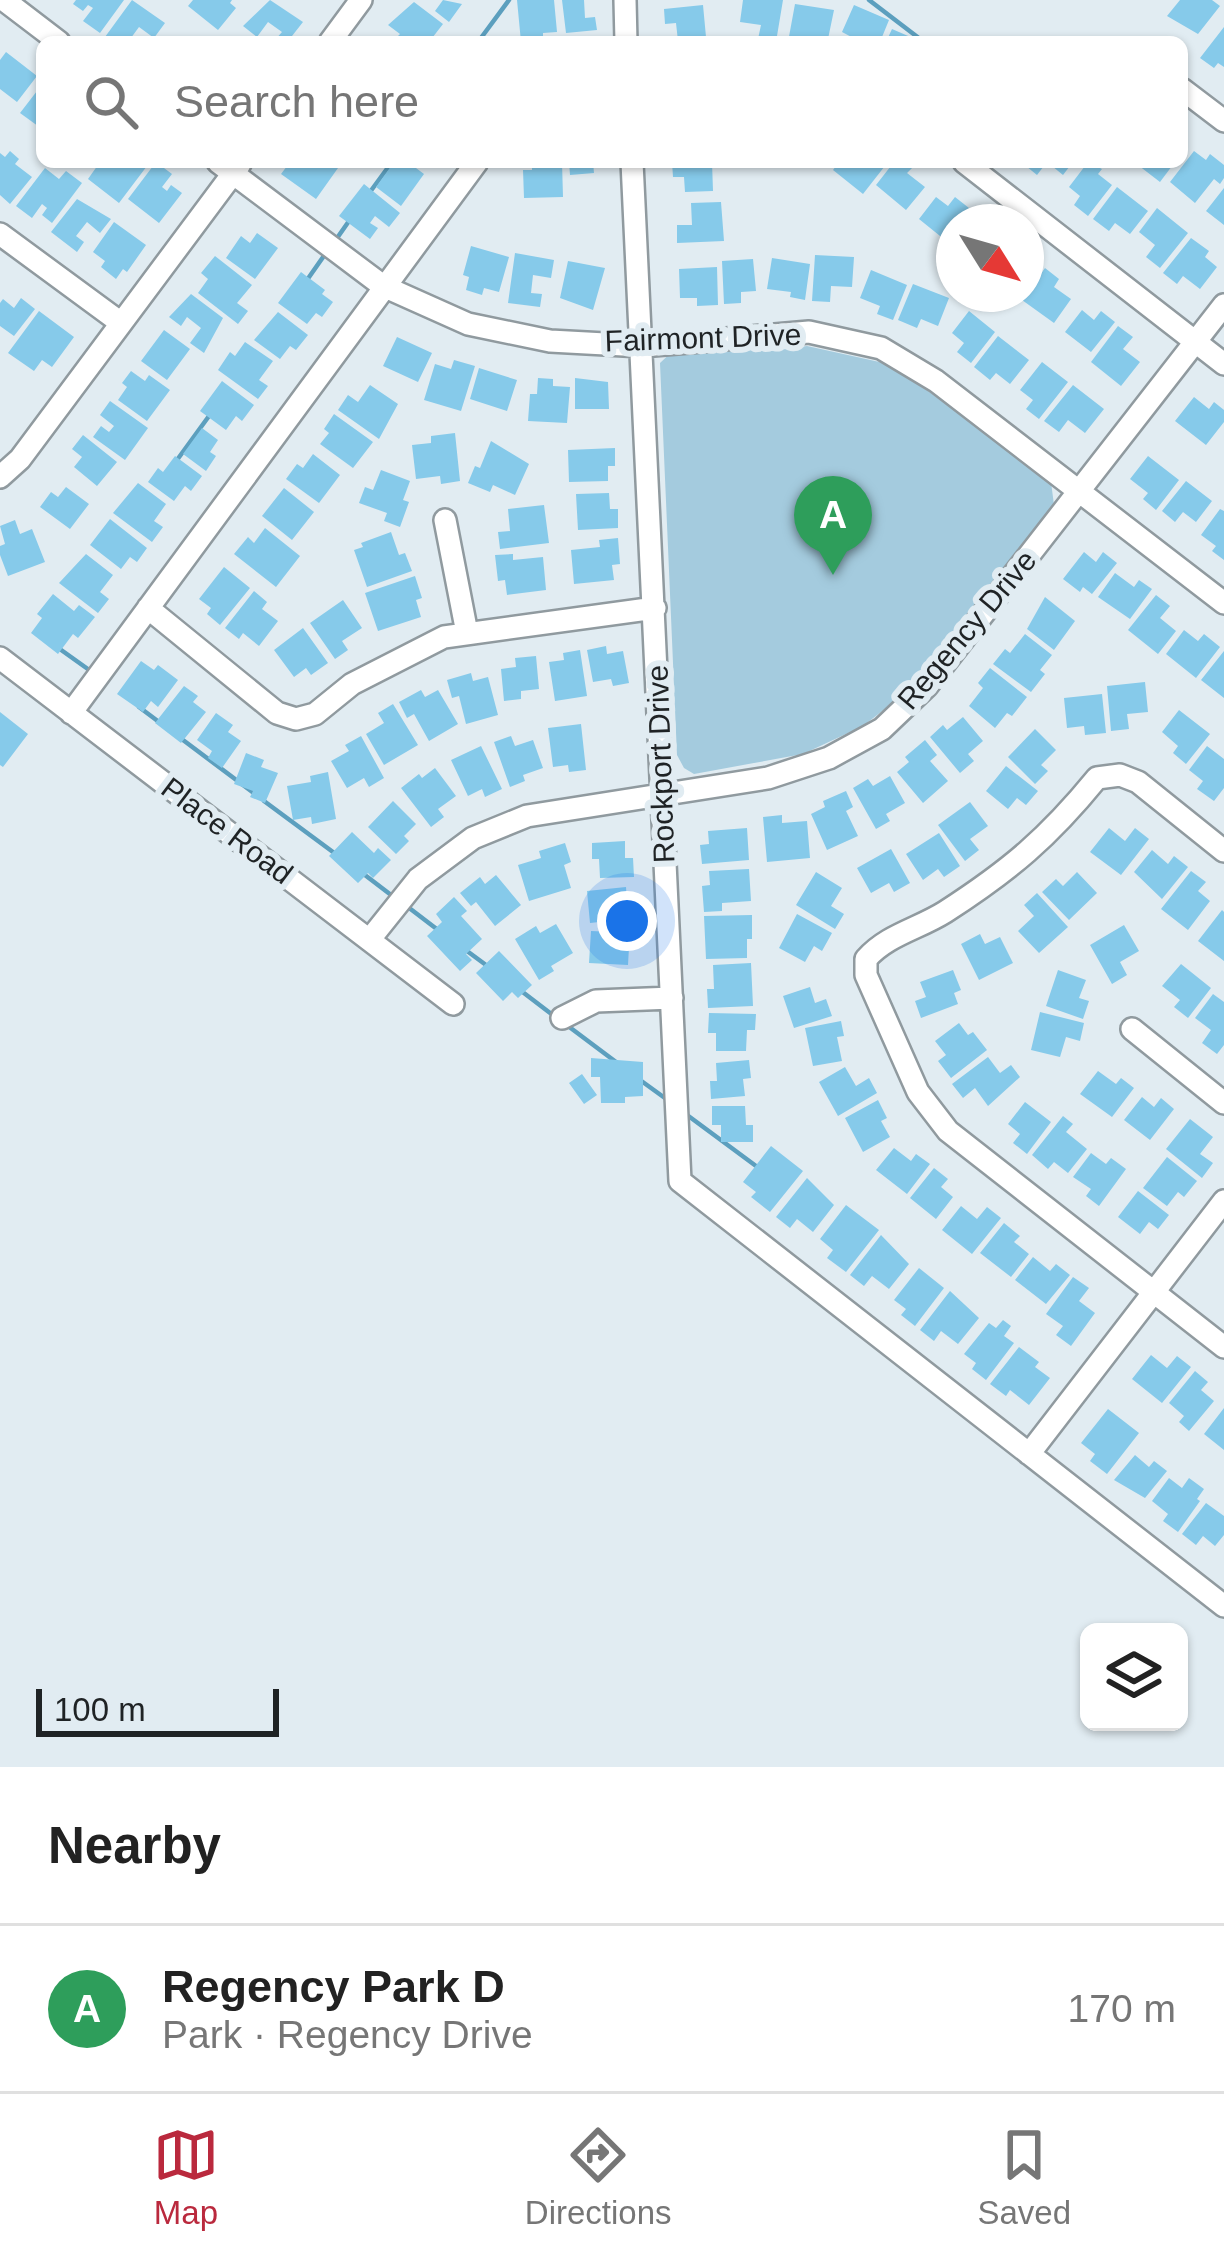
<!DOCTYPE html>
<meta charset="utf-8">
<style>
body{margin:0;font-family:Helvetica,sans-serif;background:#f2f2f2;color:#222}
.controls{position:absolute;right:36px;bottom:36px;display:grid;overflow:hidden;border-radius:18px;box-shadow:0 3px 9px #0004}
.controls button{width:108px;height:108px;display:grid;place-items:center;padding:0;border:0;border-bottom:3px solid #e0e0e0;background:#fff;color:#222;font:60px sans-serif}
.compass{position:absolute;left:936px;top:204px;width:108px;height:108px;border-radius:50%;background:#fff;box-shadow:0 3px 9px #0004;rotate:127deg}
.scale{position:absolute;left:36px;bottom:30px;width:243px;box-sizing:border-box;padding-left:12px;border:6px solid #1f2325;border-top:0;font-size:33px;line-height:42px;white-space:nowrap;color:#1f2325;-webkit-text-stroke:9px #e1ecf2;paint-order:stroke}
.you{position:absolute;left:627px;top:921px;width:42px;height:42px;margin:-30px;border:9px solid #fff;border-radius:50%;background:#1a73e8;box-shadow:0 0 0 18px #1a73e833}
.badge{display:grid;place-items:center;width:78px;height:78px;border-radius:50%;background:#ba293d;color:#fff;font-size:39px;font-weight:700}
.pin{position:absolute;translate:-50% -99px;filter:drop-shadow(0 3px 6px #0008)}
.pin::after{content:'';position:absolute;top:63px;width:42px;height:36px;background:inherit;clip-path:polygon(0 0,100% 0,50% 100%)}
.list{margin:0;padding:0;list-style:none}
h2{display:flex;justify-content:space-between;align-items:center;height:156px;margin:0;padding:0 48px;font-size:51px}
h2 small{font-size:39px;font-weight:400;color:#767676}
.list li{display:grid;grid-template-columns:78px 1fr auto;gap:36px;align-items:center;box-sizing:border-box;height:168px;padding:0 48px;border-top:3px solid #e0e0e0}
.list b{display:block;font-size:45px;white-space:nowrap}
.list p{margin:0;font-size:39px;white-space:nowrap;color:#767676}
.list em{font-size:39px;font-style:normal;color:#767676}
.icon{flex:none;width:66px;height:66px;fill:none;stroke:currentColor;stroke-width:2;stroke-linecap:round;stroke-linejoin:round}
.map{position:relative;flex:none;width:1224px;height:1767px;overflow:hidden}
.search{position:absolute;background:#fff;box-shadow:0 3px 9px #0004;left:36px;right:36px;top:36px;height:132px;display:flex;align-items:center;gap:30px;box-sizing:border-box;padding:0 42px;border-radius:18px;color:#767676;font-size:45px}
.sheet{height:324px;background:#fff}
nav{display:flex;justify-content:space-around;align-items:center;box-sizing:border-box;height:168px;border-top:3px solid #e0e0e0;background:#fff;font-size:33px;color:#767676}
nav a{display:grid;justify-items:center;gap:6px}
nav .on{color:#ba293d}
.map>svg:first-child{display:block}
</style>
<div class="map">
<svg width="1224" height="1767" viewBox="0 0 1224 1767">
<rect width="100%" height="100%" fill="#e1ecf2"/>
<path fill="#a4cbde" d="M807 346 884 363 916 382 1051 482 1054 505 904 694 863 726 803 754 694 774 684 768 677 755 660 363 676 348 772 351Z"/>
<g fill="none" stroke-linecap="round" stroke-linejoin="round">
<path stroke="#5c9fbe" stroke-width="4.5" d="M869 0 924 42
M478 42 509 0
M370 192 392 162
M335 241 349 221
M307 280 328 250
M177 460 209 416
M57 647 92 672
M139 707 159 722
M183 740 255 794
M264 801 337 855
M361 872 395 898
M404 904 438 930
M467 951 486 965
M520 990 554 1016
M568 1026 616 1062
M640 1080 669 1101
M683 1112 756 1166"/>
</g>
<path fill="#86caea" d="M76 0H124L100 33 83 21 93 8 88 5 83 11 73 4Z
M132 0 165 23 154 38 139 27 128 42H112L105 37Z
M193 0H232L230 3 236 8 218 30 188 6Z
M270 0 303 22 292 36 294 42 275 40 282 32 268 22 257 37 243 26Z
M443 0 462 4 449 22 435 11Z
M517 0H554L557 32 543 33V41L521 42Z
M562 0H584L585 18 595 17 597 30 566 33Z
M743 0H783L776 42 758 39 761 25 740 22Z
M1180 0H1212L1220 6 1198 34 1167 16Z
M414 2 443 24 429 42H401L396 38 400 34 388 25Z
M795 4 834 10 828 39 808 36 807 42H788Z
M703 5 706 37 678 41 676 23 665 24 664 9Z
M854 5 889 20 880 42H861L842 32Z
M1224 27V67L1218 63 1214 68 1200 58Z
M892 29 922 42H886Z
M6 52 37 76 17 102 0 89V60Z
M37 91 42 94V129L20 113Z
M10 151 19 159 15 164 32 177 10 204 0 195V153L5 157Z
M1194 151 1206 160 1210 154 1224 165V178L1220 184 1214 179 1195 203 1170 182Z
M100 162H150L119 203 88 179Z
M156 162 172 174 162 187 167 191 171 185 182 193 159 223 128 199Z
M290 162H330L338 168 316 199 281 174Z
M394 162H408L424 174 401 206 376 187Z
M532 162H562L563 197 524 198 523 170H532Z
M569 162H593L594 173 570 175Z
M672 162H712L713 191 685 192 684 177H673Z
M839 162H888L863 194 833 170Z
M894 162H907L913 167 907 173 925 187 906 210 876 185Z
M1021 162H1073L1063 175 1047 162 1037 175Z
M1088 162 1102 169 1098 174 1112 185 1088 216 1074 205 1080 196 1069 187Z
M1134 162H1175L1160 182Z
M45 168 59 179 66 171 82 183 52 223 42 215 47 208 42 204 32 218 16 206Z
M364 184 400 213 389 227 375 216 370 223 378 228 370 239 339 216Z
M1117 187 1148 211 1130 234 1115 223 1109 231 1093 219Z
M1224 188V225L1206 211Z
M936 197 948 206 955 197 969 208 959 222H954L945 240 919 219Z
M77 199 111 219 100 233 87 222 76 236 84 242 77 252 51 232Z
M721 202 724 241 677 243V225H692L691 203Z
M1157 208 1188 233 1160 268 1146 257 1155 245 1139 232Z
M114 222 146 245 127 272 123 269 116 279 101 267 105 261 93 252Z
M257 233 278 248 255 279 226 258 241 236 250 243Z
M1191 238 1209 251 1205 257 1217 267 1200 289 1183 276 1177 284 1163 273Z
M471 246 509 257 499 292 484 288 482 295 466 290 469 277 463 275Z
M515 253 554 260 551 278 533 275 531 293 542 294 540 307 508 303Z
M815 255 854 257 852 287 831 286 830 302 812 301Z
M215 256 252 285 237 303 248 311 238 324 198 293 208 279 201 273Z
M772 258 810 264 805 300 790 297 791 292 767 289Z
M753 259 756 291 741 292V303L724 304 722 261Z
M568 261 605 268 593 310 560 298Z
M717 267 718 305 697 306V298H680L679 269Z
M1045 268 1059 279 1054 287 1071 299 1054 323 1022 300Z
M871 270 907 285 893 320 877 314 880 306 860 298Z
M301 272 325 290 322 294 333 302 322 317 316 313 307 324 278 303Z
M913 284 949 298 938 326 921 319 917 328 898 320Z
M191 294 223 318 204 353 190 343 201 328 187 317 181 326 169 317Z
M21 298 35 309 14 336 0 326V303L3 299 14 308Z
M1082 310 1094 320 1101 311 1115 322 1091 352 1065 332Z
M39 311 74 337 52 367 42 360 34 371 8 353Z
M969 311 995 332 971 363 957 352 964 343 952 333Z
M278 312 308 335 296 350 290 346 280 359 254 340Z
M1118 326 1133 337 1123 349 1140 362 1121 386 1091 362Z
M164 330 190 349 167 380 141 361Z
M998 336 1029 360 1010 384 996 373 990 380 974 367Z
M397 337 432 353 418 382 383 366Z
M245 342 273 361 259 380 268 386 258 399 218 370 230 352 235 356Z
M454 360 475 366 461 411 424 400 435 364 451 369Z
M1042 362 1068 382 1039 419 1026 409 1033 400 1020 390Z
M479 368 517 380 507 411 470 399Z
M131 371 145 381 149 375 170 390 147 421 118 400 127 387 122 383Z
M538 378 553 379V386L570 387 567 423 528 421 530 394H537Z
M575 378 608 382 609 409H575Z
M222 381 254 405 242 421 236 416 226 430 200 411Z
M370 385 398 404 379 439 338 410 348 395 358 402Z
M1073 385 1104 409 1085 433 1068 420 1059 432 1044 421Z
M1194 397 1209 409 1214 402 1224 410V422L1206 445 1175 421Z
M110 401 148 428 125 460 93 437 101 426 109 432 114 426 100 415Z
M334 414 373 442 353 468 320 444 329 433 324 429Z
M202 428 218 440 210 452 216 456 206 471 183 454Z
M455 433 460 481 441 484 440 476 416 479 412 445 431 443V436Z
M83 435 117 462 97 486 74 467 82 457 72 449Z
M491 441 529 464 515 495 493 485 490 492 468 483 475 466 480 468Z
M615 448V466H608V481L569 482 568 450Z
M313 454 340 475 319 503 286 479 297 464 303 468Z
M175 456 202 476 191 491 185 486 174 501 148 482 158 468 163 472Z
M1148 456 1179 480 1156 510 1143 499 1148 493 1130 479Z
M381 470 410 481 403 500 409 502 400 527 384 521 387 513 359 503 365 487 373 490Z
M1186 481 1212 501 1196 522 1183 512 1175 522 1162 511Z
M138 483 166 504 154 521 163 527 152 542 113 513Z
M66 487 89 504 70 529 40 507 51 492 58 497Z
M284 488 314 512 292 540 262 516Z
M609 493 610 509H618V528L578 530 576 494Z
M544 505 549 543 500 549 498 532 510 531 508 509Z
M1220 509 1224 511V560L1212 551 1216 546 1201 535Z
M110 519 147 548 137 562 130 557 121 569 90 545Z
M15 520 20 534 32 529 45 562 8 576 0 555V546L5 544 0 526Z
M265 528 300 556 276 587 234 554 248 537 254 543Z
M391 532 399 555 405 553 412 571 367 587 354 550 363 547 361 543Z
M618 538 620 564 612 565 614 580 574 584 571 550 600 547 599 540Z
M1084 552 1096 562 1103 552 1117 563 1092 594 1083 587 1080 592 1063 579Z
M86 554 113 575 100 592 109 599 98 613 59 583Z
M513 554V560L543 557 546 590 507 595 505 580 498 581 495 555Z
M224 567 250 588 220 625 207 614 211 608 199 599Z
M1115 573 1134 587 1139 580 1152 589 1130 619 1098 597Z
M415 576 422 598 416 600 421 617 378 631 365 593Z
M254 591 267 602 262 609 278 621 259 646 243 633 239 639 225 628Z
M53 594 74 611 79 605 95 617 78 638 73 634 58 654 31 633 42 618 37 614Z
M1156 595 1170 606 1160 618 1176 631 1158 654 1128 630Z
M1045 597 1075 621 1054 650 1027 629Z
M343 600 362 628 342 641 348 650 335 659 310 623Z
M303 628 328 663 311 675 306 668 294 677 274 650Z
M1184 630 1198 641 1204 634 1220 647 1196 678 1166 654Z
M1025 634 1052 655 1040 670 1045 674 1031 692 993 664 1005 649 1010 653Z
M606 646 607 654 623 651 629 683 613 686 611 679 593 682 587 650Z
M580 650 587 696 555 701 549 662 564 660 563 653Z
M1224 651V698L1201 680Z
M536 656 539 689 521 691V699L504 701 501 669 516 667 515 658Z
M141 661 154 670 158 665 178 680 158 707 151 701 143 712 117 694Z
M990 668 1027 697 1012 716 1007 713 995 728 969 706 983 688 978 683Z
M471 673 473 681 488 677 498 715 466 724 459 696 452 698 447 680Z
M1145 682 1148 712 1127 714 1129 729 1111 731 1107 686Z
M184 686 198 696 193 702 206 712 181 743 155 723Z
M421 690 425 697 438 690 458 724 429 741 414 714 407 718 399 702Z
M1102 694 1106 733 1085 735 1084 726 1067 728 1064 698Z
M393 704 418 745 384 765 366 734 384 723 378 713Z
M1179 710 1210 734 1186 764 1173 753 1178 746 1162 732Z
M0 712 28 734 3 767 0 765Z
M216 713 233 725 228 732 241 741 222 768 208 758 212 751 197 740Z
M963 717 983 741 968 754 974 761 960 773 930 737 943 725 947 730Z
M581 724 586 770 569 772 568 765 553 767 548 728Z
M1035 729 1056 750 1041 765 1048 771 1035 784 1008 757Z
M361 736 384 778 369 787 364 778 347 788 331 761 349 751 345 745Z
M511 736 515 746 533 740 543 768 523 775 525 781 510 787 494 742Z
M925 740 937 755 930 761 948 781 923 803 897 772 909 762 905 757Z
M481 746 502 789 485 797 482 789 468 796 451 760Z
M1207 746 1224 759V788L1214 801 1197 789 1203 781 1189 770Z
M246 753 264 760 261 767 278 773 265 803 250 797 253 791 234 784Z
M1006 766 1038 791 1026 805 1017 798 1008 809 986 791Z
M435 768 456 796 438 809 444 817 431 827 401 788 419 774 422 778Z
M328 772 336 819 312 824 311 817 293 820 287 786 311 782 310 776Z
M890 776 905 803 886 814 890 821 876 829 853 788 868 779 873 786Z
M846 791 853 807 846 811 858 836 827 850 811 814 825 807 823 801Z
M393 801 416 824 404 836 409 841 396 854 368 827Z
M970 802 988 826 970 839 979 850 965 861 938 825Z
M782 815V823L807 821 810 858 767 862 763 817Z
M747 828 749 860 702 864 700 845 709 844 708 831Z
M1109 828 1125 841 1135 828 1149 839 1121 875 1090 852Z
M352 832 374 853 378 848 391 860 373 878 368 873 358 883 329 856Z
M939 833 960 866 944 877 938 869 923 880 906 854Z
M625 841V858H633L634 877 600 878 599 859H592V843Z
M565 843 571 862 564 865 571 888 529 901 518 865 541 858 539 851Z
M891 849 910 883 894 892 889 883 871 893 857 868Z
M1152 850 1168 864 1174 856 1188 867 1162 899 1134 872Z
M749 869 751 901 722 903V911L704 912 702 886 710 885 709 871Z
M1191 871 1206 882 1198 891 1210 901 1188 930 1161 909Z
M816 872 842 888 831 906 844 914 835 929 796 905Z
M1077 872 1097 893 1069 920 1042 892 1056 879 1063 886Z
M496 875 521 905 495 926 476 902 471 906 460 893 480 877 485 884Z
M626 887 627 903H634L636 918 590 923 587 891Z
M1037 893 1068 927 1039 953 1018 931 1034 916 1024 905Z
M454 897 467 911 461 916 482 939 466 954 472 960 460 971 427 936 442 922 436 914Z
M1222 910 1224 912V961L1198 941Z
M797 914 832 933 822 951 814 946 805 962 779 948Z
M752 915V939H747V958L706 959 704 916Z
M556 924 573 953 551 966 554 971 539 980 515 939 536 926 540 933Z
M1124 925 1139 951 1120 962 1127 975 1112 984 1090 945Z
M591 931 636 933 635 948 629 947 628 965 589 963Z
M980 934 985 944 1000 937 1013 963 979 980 961 944Z
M499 951 532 985 518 998 512 992 503 1001 476 973Z
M751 963 753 1006 708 1008 707 989H714L713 965Z
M1181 964 1211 988 1188 1018 1174 1007 1180 1000 1162 986Z
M953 970 961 990 954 993 958 1004 921 1018 915 1001 926 997 920 982Z
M1058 970 1086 980 1079 998 1089 1001 1083 1019 1046 1006Z
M810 987 815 1003 826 999 832 1016 794 1028 783 996Z
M1213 994 1224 1002V1045L1217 1054 1202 1043 1211 1030 1195 1018Z
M1040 1012 1084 1023 1080 1041 1066 1037 1060 1057 1031 1050Z
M709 1013 756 1014 755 1030H747L746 1051H716V1033H708Z
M841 1021 844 1036 837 1037 842 1061 813 1066 805 1028Z
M959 1023 968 1035 973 1032 987 1050 951 1078 938 1061 946 1055 935 1041Z
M988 1057 1000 1073 1011 1065 1020 1077 988 1106 975 1088 963 1098 952 1084Z
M591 1058 643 1062V1096L625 1097V1103H601L600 1077H591Z
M749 1060 751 1078 743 1079 745 1096 711 1099 710 1081H717L716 1063Z
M845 1067 856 1086 869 1078 877 1093 838 1116 819 1082Z
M1098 1071 1116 1084 1121 1078 1134 1088 1112 1117 1080 1094Z
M582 1074 597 1095 584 1104 569 1083Z
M1142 1097 1154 1107 1161 1098 1174 1109 1150 1140 1124 1120Z
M878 1100 887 1118 881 1121 890 1137 863 1152 845 1118Z
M1025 1102 1051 1122 1027 1154 1013 1143 1020 1134 1008 1124Z
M712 1106H745L746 1125H753V1142H721V1125H712Z
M1063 1116 1073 1124 1066 1132 1087 1149 1068 1173 1054 1162 1048 1169 1032 1155Z
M1190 1119 1213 1137 1200 1154 1213 1163 1202 1178 1166 1149Z
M771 1146 803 1171 770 1212 751 1197 756 1192 743 1182Z
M894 1148 911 1161 916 1154 930 1164 907 1194 876 1170Z
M1091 1153 1106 1164 1111 1158 1126 1169 1099 1206 1086 1196 1091 1189 1073 1177Z
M1167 1157 1197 1181 1184 1197 1178 1192 1167 1206 1143 1188Z
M934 1168 948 1179 941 1187 953 1197 936 1219 910 1198Z
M807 1178 834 1205 813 1232 797 1219 790 1228 776 1217Z
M1138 1191 1169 1215 1158 1229 1149 1222 1140 1234 1118 1217Z
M846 1205 879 1230 846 1272 827 1258 833 1250 820 1239Z
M961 1206 977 1219 987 1207 1001 1218 972 1254 942 1230Z
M1004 1223 1020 1236 1014 1242 1029 1254 1011 1277 980 1253Z
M881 1235 909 1264 889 1289 872 1276 864 1286 850 1275Z
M1033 1257 1050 1271 1056 1264 1070 1275 1046 1304 1015 1280Z
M919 1268 944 1288 915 1326 901 1315 906 1309 894 1300Z
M1073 1277 1089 1288 1079 1301 1095 1313 1071 1346 1056 1335 1063 1326 1046 1314Z
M950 1291 979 1318 958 1344 941 1331 934 1341 920 1330Z
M1003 1320 1011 1326 1004 1336 1014 1343 986 1380 972 1369 976 1363 964 1354 989 1323 996 1328Z
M1019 1347 1039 1362 1035 1367 1050 1378 1029 1405 1010 1390 1006 1396 990 1384Z
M1151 1355 1167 1368 1177 1356 1191 1367 1162 1403 1132 1379Z
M1195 1371 1208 1382 1201 1390 1214 1401 1189 1431 1179 1422 1184 1416 1169 1403Z
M1224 1408V1450L1204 1434Z
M1108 1409 1139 1433 1107 1474 1090 1461 1095 1454 1081 1443Z
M1135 1455 1149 1467 1154 1461 1167 1471 1145 1498 1114 1480Z
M1169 1478 1182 1488 1189 1478 1204 1489 1197 1499 1200 1501 1178 1532 1163 1521 1168 1514 1152 1501Z
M1206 1503 1224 1516V1535L1215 1546 1203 1536 1196 1545 1182 1534Z"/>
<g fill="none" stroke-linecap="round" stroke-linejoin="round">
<g stroke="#909a9f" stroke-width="26">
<path id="minor" d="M4 0 59 42
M625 0 626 42
M330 42 361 0
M1182 89 1224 121
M218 162 383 286 468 324 550 341 642 346 809 332 881 348 936 381 1224 603
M632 162 680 1181 1224 1606
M964 162 1224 364
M0 234 121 323
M0 477 20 459 240 164
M445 520 467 633
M148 608 277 713 296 719 315 714 352 684 444 637 655 608
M0 658 453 1004
M71 713 477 162
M1224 851 1138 782 1120 775 1097 778C1048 838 1010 870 945 912 918 929 887 935 866 959V975L918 1092 948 1131 1224 1347
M370 939 418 879 473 838 527 816 768 778 829 758 882 729 927 686 1224 305
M562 1018 596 1001 672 998
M1132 1029 1224 1103
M1029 1454 1224 1201"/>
</g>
<use href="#minor" stroke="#fff" stroke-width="21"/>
</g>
<g text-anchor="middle" stroke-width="12" stroke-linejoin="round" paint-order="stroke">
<g font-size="30" fill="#1f2325" stroke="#e1ecf2">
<text transform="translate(703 338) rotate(-2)" y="10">Fairmont Drive</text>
<text transform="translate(967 630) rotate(-50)" y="10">Regency Drive</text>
<text transform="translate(661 764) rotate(-92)" y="10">Rockport Drive</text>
<text transform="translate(227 831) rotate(37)" y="10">Place Road</text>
</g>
</g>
</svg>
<div class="controls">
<button><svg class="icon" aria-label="layers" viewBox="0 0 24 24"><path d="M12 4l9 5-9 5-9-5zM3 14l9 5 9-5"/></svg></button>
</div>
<svg class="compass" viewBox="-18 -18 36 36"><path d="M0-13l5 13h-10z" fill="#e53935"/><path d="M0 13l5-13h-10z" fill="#767676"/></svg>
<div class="scale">100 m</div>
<div class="you"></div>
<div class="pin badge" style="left:833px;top:575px;background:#2e9e5b">A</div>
<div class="search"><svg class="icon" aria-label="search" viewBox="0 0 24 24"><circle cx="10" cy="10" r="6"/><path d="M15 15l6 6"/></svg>Search here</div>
</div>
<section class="sheet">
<h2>Nearby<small></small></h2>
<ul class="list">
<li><span class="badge" style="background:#2e9e5b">A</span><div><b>Regency Park D</b><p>Park · Regency Drive</p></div><em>170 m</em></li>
</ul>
</section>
<nav>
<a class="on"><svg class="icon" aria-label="map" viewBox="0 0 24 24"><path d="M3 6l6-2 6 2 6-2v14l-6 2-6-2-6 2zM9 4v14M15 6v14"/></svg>Map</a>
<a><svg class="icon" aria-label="directions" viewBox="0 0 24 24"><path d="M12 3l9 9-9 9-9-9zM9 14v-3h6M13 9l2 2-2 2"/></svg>Directions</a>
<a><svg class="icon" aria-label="saved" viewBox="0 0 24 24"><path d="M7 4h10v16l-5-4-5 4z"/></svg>Saved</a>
</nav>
